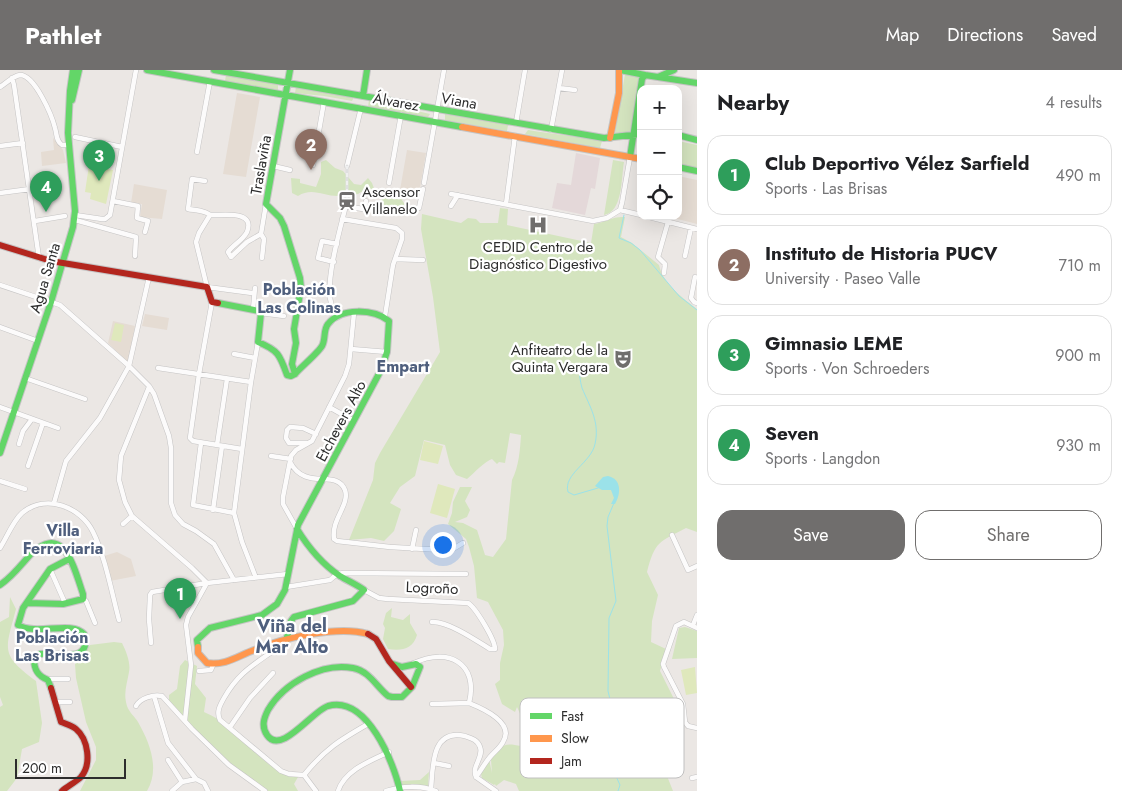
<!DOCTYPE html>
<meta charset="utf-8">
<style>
body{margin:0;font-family:Jost,sans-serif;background:#f6f6f6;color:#202124}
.controls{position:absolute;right:15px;top:15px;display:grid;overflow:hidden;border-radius:10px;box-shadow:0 5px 20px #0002}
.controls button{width:45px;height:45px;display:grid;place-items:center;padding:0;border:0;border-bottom:1px solid #e0e0e0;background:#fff;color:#202124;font:25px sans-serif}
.scale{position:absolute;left:15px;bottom:12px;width:111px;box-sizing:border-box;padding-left:5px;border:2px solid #2d2d2d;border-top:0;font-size:14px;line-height:18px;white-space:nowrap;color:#2d2d2d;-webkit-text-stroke:4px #fff;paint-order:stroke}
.you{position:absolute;left:442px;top:474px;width:18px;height:18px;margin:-12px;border:4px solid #fff;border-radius:50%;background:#1a73e8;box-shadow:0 0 0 8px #1a73e833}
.badge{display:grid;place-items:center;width:32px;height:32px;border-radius:50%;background:#706e6d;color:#fff;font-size:16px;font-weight:700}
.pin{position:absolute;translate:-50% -41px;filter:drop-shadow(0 1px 2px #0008)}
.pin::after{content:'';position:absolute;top:26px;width:18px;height:15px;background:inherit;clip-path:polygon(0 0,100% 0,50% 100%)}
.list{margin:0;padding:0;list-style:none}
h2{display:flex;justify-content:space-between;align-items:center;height:65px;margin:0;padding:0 20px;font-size:21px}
h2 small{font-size:16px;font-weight:400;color:#757577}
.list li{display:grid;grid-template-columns:32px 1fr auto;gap:15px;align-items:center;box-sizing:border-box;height:80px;margin:0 10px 10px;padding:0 10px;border:1px solid #e0e0e0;border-radius:15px}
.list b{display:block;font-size:19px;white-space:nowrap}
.list p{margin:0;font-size:16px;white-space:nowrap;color:#757577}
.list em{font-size:16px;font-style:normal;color:#757577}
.actions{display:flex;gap:10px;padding:15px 20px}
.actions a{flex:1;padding:11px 0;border:1px solid #706e6d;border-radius:15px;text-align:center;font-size:18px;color:#706e6d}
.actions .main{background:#706e6d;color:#fff}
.icon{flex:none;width:28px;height:28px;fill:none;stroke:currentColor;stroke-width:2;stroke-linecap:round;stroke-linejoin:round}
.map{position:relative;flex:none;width:697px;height:721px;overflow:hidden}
header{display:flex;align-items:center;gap:30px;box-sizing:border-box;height:70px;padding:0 25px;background:#706e6d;color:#fff}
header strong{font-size:24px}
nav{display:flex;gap:28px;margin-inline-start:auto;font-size:18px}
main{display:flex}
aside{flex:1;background:#fff}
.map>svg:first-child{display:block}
</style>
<header>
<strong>Pathlet</strong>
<nav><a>Map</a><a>Directions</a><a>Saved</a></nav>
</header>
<main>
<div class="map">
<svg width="697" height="721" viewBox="0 0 697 721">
<rect width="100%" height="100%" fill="#ebe7e4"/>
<path fill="#e5dcd3" d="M237 23 260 27 246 107 223 104Z
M53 68 63 80 66 93 42 96 41 82 54 80Z
M407 80 426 83 419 124 400 120Z
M678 106 697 110V154L666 146H678Z
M134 114 167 120 162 149 140 147 142 134 131 133Z
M145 244 169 248 167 260 142 256Z
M113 251 135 256 128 293 108 273Z
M117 482 131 489 136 506 110 511 104 486Z"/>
<path fill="#e4d8d9" d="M576 83 600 88 595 119 591 118 585 145 552 138 557 113 571 115Z"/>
<path fill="#d4e4bf" d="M625 4 640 7 630 61 615 64Z
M226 5 278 14V20L225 11Z
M296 17 352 26 353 29 352 31 324 26 295 23Z
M369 30 411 37 417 41 430 44 428 47 368 37Z
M445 44 508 55 507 61 445 50Z
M528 60C552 64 577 66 602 71L600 78 525 64Z
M678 71 697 75V98L678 94Z
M326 90 335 98 343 101 354 114 361 115 368 108 372 113 375 121C388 128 398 118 406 137L391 138 388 140V144L383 146 384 143 379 142 382 130 380 125 372 126 367 125V121L361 122 358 124C352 125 344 126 338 126 323 126 312 117 298 126L292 123 291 108 300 109V113L316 117 321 104V92Z
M613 90 624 92C621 108 623 142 604 145Z
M500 138 508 139 507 155 591 173 594 154C606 152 613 146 625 147L621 167 632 173 659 195C663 214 683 228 697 239V462L686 458C659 472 655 471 647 502L658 525 652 551 651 572 666 579 660 601 679 639 680 653 665 701 673 721H519L516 714 504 710 496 716 495 714 494 715 482 708 481 704 489 689 492 703 491 690C501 675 503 672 521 676 527 663 523 649 517 637L515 642 502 634 495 614 500 610V593L504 575 503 560 488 532 477 528 474 496 469 477 466 469 448 454 452 443 453 432 460 417H472L465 431 470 440 467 447 455 452 463 453 477 460 485 485 493 487 506 469 512 410C519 396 520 380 521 365L510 363 505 393 499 392 497 394 492 389C485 391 474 403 467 409L456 405 450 395 445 375 424 370 415 406 400 417 390 433 401 439 394 461 384 471 371 468 349 470 373 410 375 393 380 383 440 282 433 227 421 159 422 144 461 153 468 148 476 149 480 153H498Z
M10 527 16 539C5 581 0 584 36 611L42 653 39 672 22 679 17 708 7 721H0V637L3 635 0 627V552L9 547Z
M392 538 391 547 403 550 410 544V553L417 565C413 579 402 581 388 579L383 569 385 558 383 554 386 543Z
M685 557 697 561V588L672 589 679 558Z
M114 572 122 573C126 581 131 593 129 602 127 614 123 623 127 636 129 642 135 647 138 652 150 673 160 699 147 721H80L96 690V677L86 652 76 608 75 594 90 575Z
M185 590 197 596 195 614 206 628 204 642C230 652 247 678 270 695 278 701 288 704 298 707L294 714 298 721H268L230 694 215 681 169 632V625L177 619 180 596Z
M429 702 428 716H401L400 711 420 710Z"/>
<path fill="#dfe8bc" d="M89 95 113 100 106 134 90 129 91 123 85 122Z
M115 253 124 255 121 272 111 270Z
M424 371 443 376 438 394 420 390Z
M438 414 455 419 447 448 430 443Z
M695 597 697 623 686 625 681 600Z"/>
<path fill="#9be2e9" d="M608 406C622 409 621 424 615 434H611L614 428 611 420H602L595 416 603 407Z"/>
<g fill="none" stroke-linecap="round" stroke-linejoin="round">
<path stroke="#9be2e9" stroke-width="1" d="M624 145 619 168 631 173 640 180 679 226 697 240
M579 295C579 303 580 311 582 318 590 337 600 352 595 374 591 393 563 404 568 422L574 425 598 418
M614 433 608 447 607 456 616 531 609 548 608 621 616 654 614 665C607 670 603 677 603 685L610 693 620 715 618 721"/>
<g stroke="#c5c4c4" stroke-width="5.5">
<path id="street" d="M12 8 14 15 39 188
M0 17C5 14 13 6 20 5 35 5 52 46 55 58 57 65 56 71 62 75H69
M559 18 575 20
M516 53 525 0
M551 60 562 0
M75 67 122 77
M0 76 23 73
M197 82 210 11
M313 95 324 32
M273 96 290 100
M347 96 361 38
M205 111 192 109 188 139C193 140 199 140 204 142 206 142 208 144 211 145 220 146 256 139 247 162 243 170 233 175 228 182L231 187 247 172 261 164 266 134
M389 113 401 45
M424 113 444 0
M0 123 30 119
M451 124 593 151 607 148 620 140
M113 131 138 136 137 148 148 151 145 162
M506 134 515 66
M345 136 363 139 365 138 366 131
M451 136 458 125
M419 138 423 119
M620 140 622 133 630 87
M620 140 641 145
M75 145 102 149H105L110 145 136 0
M210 145 199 163 196 172 207 217 252 223
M645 146 697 159
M342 149 396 158 402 163V169L393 195 385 246
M75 150 136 167 135 186
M35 151 65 146
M261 164 264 169 262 188
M685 186 691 158
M395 189 423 190
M334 192 318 188 322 171 337 174
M664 203 665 194 658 187 668 152
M695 207 691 228 694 232 697 233
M0 215 60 235 129 296 149 316 154 324 169 366 171 378V433L175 445 183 454 196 461 214 474 234 510
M212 232 199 304 190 368 193 371 242 379
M253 240 255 218
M261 243 284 246
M336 247C333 241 331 235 330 228 327 203 341 156 347 131
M0 257 38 271
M351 279 387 282
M234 284 255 288
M158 298 251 312
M25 308 85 329
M149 317 121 386 119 410 125 432 132 446 192 498 207 513 188 547 186 555 191 595 185 650
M0 337 58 358
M329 337 354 351
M201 373 193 435 234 443
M307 373H289L286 368 287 360 290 357 303 358 316 364
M19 374 23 361 32 349
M217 375 227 309
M271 386 291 389
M290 392C306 422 336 398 345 420 350 435 331 449 334 469L337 471 390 477 443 480 453 479 463 473
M28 396 43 353
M0 411 25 419
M54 433 66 391 100 348 129 296 149 207
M213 440 222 376
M123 454 132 446
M297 459 283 434V427L291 386 296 380 312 371 345 306 349 294 354 243
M672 465 688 500 697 496
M0 478C7 467 13 451 22 443 46 423 81 437 93 462 105 486 112 524 119 550
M412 479 416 460
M50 499 65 533
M256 508 242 472 234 443 251 312 258 272
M286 517 330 510 337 504 344 503 466 504
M364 520 379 528 388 529 468 533C476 538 495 570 495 579H490C477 571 448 551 432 552
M83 529 86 531 95 553
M693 555 697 545
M697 558 684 552 676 556 663 594 664 597 683 634 685 652 688 656 697 658
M285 572C260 592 241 598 224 628 220 635 216 642 220 650L281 701 289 704 304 705 316 721
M151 573 149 549 150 525 152 522 207 513 288 504
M414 593C448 577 479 593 469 633 484 639 515 653 503 672 500 678 494 682 490 687 485 693 481 700 476 707L496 721
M199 601 211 600 213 595
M48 610 50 609H68
M154 626 168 673 196 709
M55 632H70
M432 634 469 633
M136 636C140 628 154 624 162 626L192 659 229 695 265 721
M230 657 250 628 273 603
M168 690 182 712
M434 693 449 696
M304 705C325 679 340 670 368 654
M692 708 697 707
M431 719C433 697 431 658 465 666 471 668 478 670 480 677 484 688 471 696 476 707
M172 721 182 712 196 709 204 713 208 721
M338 721C345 700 370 691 389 682
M386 721C401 716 420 715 436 721"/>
</g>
<g stroke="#c5c4c4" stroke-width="8">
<path id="fast" d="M147 0 462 57
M214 0 604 68 641 64
M290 0 266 134 280 148 284 156 300 208 301 218 294 259 296 273 292 294 295 304
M620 0 645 5
M658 7 697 13
M363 26 367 0
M72 30 79 0
M678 65 697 70
M630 87 642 9 645 5 658 7 674 0
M678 97 697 101
M218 233 259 241 261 243 258 272C278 280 280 285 287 305L291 306 295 304
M0 383 51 232 73 157 75 141 68 63 70 21 73 0
M0 515C12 507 20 496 30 485 64 451 74 498 83 524V529L63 534 27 533
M286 571 291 551 294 547 353 531 364 520C356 514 348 511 340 506 322 494 308 477 297 459
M198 577 197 570 210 558 262 545 277 534 285 520 298 455 381 300 387 282 389 251C374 239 341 237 328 254 323 260 326 269 322 276 318 283 301 297 295 304
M393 594 402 597 416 594 420 597 412 617 402 627H392L388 626C376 616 369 601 353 598 322 592 284 613 268 640 264 648 261 656 267 665 281 686 312 641 328 636 367 625 394 693 400 721
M51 618 48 610C38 606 34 600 34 589 36 587 37 585 40 584 54 581 93 596 84 564 71 550 37 566 18 555L23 538 50 499 69 489"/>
</g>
<g stroke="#c5c4c4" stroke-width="8">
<path id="slow" d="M462 57 641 89
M610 68 619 23V0
M198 577V583L207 593C225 596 238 586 254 580 283 568 338 555 368 564"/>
</g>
<g stroke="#c5c4c4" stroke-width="8">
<path id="jam" d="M0 175 51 191 207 217 212 232 218 233
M368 564 376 569 389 591 411 617
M51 618 61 652C66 654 71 655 76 659 88 669 92 694 81 707 76 712 68 716 62 721"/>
</g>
<use href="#street" stroke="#fcfbfb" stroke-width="4.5"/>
<use href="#fast" stroke="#63d668" stroke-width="6"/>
<use href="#slow" stroke="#ff974d" stroke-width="6"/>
<use href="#jam" stroke="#b3261e" stroke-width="6"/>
<g stroke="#dfdfe0" stroke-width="3">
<path id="rail" d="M347 131V96"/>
</g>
<use href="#rail" stroke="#fff" stroke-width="1" stroke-dasharray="4" stroke-linecap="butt"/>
</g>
<defs>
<g id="station-bare" transform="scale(1.5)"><path d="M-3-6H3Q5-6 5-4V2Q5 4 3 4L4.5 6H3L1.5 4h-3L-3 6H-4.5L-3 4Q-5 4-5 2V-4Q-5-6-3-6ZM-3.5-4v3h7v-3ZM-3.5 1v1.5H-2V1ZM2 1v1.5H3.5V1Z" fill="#706e6d" stroke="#fff" stroke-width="2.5" paint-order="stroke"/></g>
<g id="hospital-bare" transform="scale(1.5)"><path d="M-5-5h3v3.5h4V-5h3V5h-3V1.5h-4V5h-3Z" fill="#706e6d" stroke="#fff" stroke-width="2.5" paint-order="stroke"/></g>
<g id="theatre-bare" transform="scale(1.5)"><path d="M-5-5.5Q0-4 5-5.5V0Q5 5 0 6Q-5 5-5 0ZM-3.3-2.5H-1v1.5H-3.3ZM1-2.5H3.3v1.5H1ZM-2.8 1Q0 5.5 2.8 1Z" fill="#706e6d" stroke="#fff" stroke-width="2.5" paint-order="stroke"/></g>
</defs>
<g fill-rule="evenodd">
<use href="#station-bare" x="347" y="131"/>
<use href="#hospital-bare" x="538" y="155"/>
<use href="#theatre-bare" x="623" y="289"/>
</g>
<g text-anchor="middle" stroke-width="4.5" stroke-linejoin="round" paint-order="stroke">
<g font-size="15" fill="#2d2d2d" stroke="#fff">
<text transform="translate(459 31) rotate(10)" y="5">Viana</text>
<text transform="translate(396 32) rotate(10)" y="5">Álvarez</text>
<text transform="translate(261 95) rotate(-80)" y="5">Traslaviña</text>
<text transform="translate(45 208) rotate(-73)" y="5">Agua Santa</text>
<text transform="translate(341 351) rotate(-62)" y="5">Etchevers Alto</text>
<text transform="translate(432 518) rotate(2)" y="5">Logroño</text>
</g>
<g font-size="15" fill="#2d2d2d" stroke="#fff" text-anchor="start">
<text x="362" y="127">Ascensor<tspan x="362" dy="17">Villanelo</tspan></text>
<text x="538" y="182" text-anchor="middle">CEDID Centro de<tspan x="538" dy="17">Diagnóstico Digestivo</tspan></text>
<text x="608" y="285" text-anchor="end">Anfiteatro de la<tspan x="608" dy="17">Quinta Vergara</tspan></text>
</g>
<g font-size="16" font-weight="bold" fill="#4f5f7d" stroke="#fff">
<text x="299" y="225">Población<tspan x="299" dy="18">Las Colinas</tspan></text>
<text x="403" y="302">Empart</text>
<text x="63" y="466">Villa<tspan x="63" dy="18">Ferroviaria</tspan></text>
<text x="52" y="573">Población<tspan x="52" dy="18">Las Brisas</tspan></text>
</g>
<g font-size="18" font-weight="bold" fill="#4f5f7d" stroke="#fff">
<text x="292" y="562">Viña del<tspan x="292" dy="21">Mar Alto</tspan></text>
</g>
</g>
<rect x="520" y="628" width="164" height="80" rx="8" fill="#fff" stroke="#c0c0c0" stroke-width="1"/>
<rect x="530" y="643" width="22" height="6" fill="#63d668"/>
<rect x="530" y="665" width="22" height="7" fill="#ff974d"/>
<rect x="530" y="688" width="22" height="6" fill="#b3261e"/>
<g font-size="14" fill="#2d2d2d">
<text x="561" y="651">Fast</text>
<text x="561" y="673">Slow</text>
<text x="561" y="696">Jam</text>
</g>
</svg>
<div class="controls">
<button>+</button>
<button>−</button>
<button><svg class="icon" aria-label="locate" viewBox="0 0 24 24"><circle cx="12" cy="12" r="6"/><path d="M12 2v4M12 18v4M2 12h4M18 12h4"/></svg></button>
</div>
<div class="scale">200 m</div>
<div class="you"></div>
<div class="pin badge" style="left:180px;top:549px;background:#2e9e5b">1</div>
<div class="pin badge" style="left:311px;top:100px;background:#8d6e63">2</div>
<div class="pin badge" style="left:99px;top:111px;background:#2e9e5b">3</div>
<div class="pin badge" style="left:46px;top:142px;background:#2e9e5b">4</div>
</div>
<aside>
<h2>Nearby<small>4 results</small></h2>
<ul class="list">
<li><span class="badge" style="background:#2e9e5b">1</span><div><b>Club Deportivo Vélez Sarfield</b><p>Sports · Las Brisas</p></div><em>490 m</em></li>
<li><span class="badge" style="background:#8d6e63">2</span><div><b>Instituto de Historia PUCV</b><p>University · Paseo Valle</p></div><em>710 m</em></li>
<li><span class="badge" style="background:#2e9e5b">3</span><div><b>Gimnasio LEME</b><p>Sports · Von Schroeders</p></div><em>900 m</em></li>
<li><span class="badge" style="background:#2e9e5b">4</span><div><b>Seven</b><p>Sports · Langdon</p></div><em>930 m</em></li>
</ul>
<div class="actions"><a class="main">Save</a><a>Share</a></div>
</aside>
</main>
